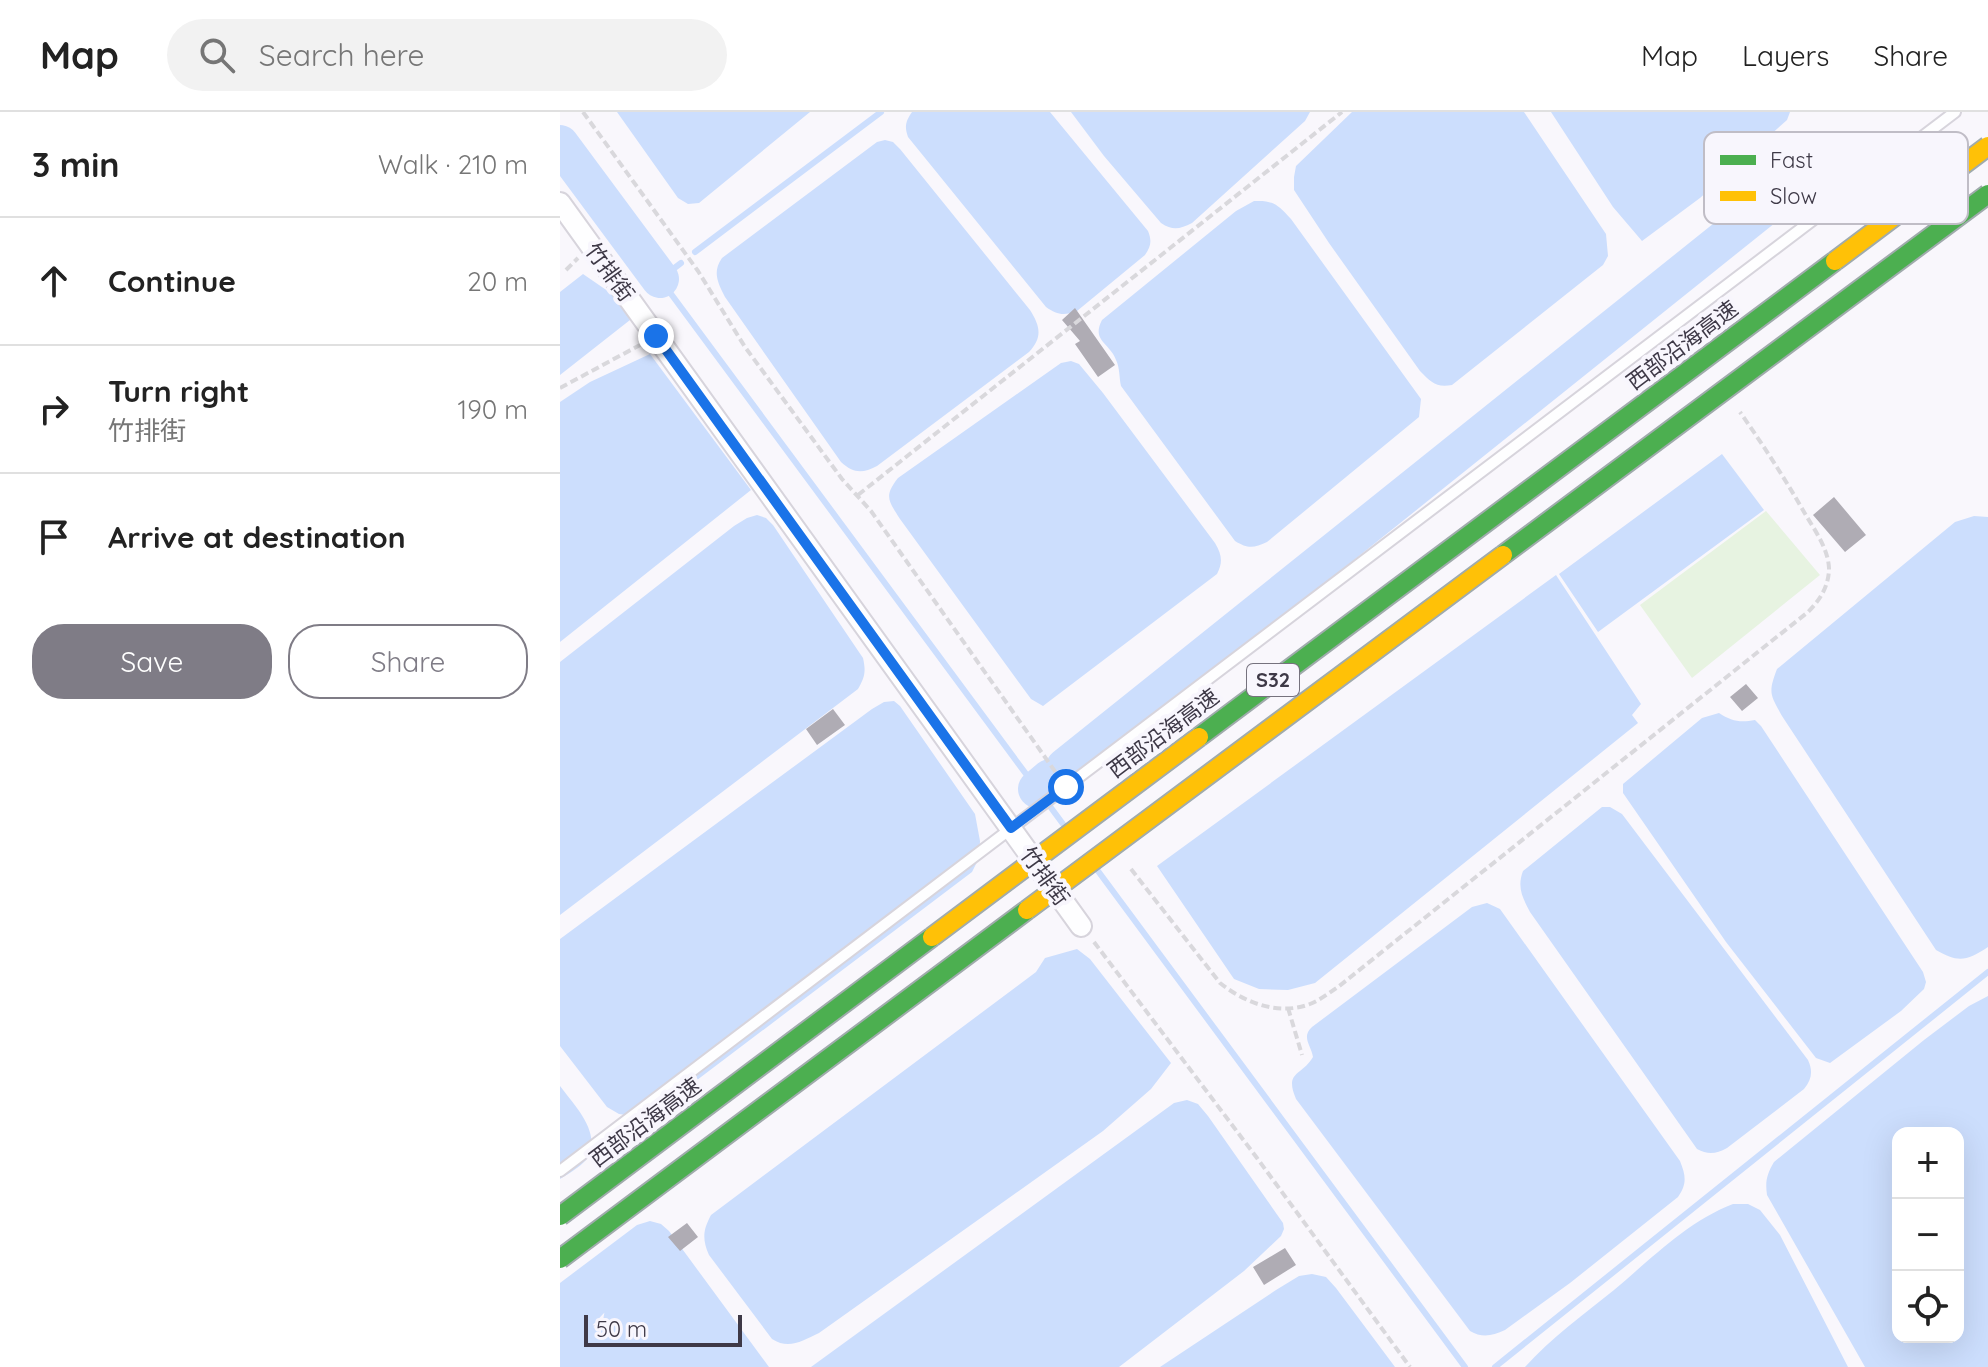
<!DOCTYPE html>
<meta charset="utf-8">
<style>
body{margin:0;font-family:Quicksand,"Noto Sans SC",sans-serif;background:#f2f2f2;color:#222}
.controls{position:absolute;right:24px;bottom:24px;display:grid;overflow:hidden;border-radius:16px;box-shadow:0 8px 32px #0002}
.controls button{width:72px;height:72px;display:grid;place-items:center;padding:0;border:0;border-bottom:2px solid #e0e0e0;background:#fff;color:#222;font:40px sans-serif}
.scale{position:absolute;left:24px;bottom:20px;width:158px;box-sizing:border-box;padding-left:8px;border:4px solid #3e3947;border-top:0;font-size:22px;line-height:28px;white-space:nowrap;color:#3e3947;-webkit-text-stroke:6px #f8f6fd;paint-order:stroke}
.stop{position:absolute;width:24px;height:24px;margin:-18px;border:6px solid #1a73e8;border-radius:50%;background:#fff}
.stop.end{background:#1a73e8;border-color:#fff;box-shadow:0 2px 8px #0008}
.list{margin:0;padding:0;list-style:none}
h2{display:flex;justify-content:space-between;align-items:center;height:104px;margin:0;padding:0 32px;font-size:34px}
h2 small{font-size:26px;font-weight:400;color:#767676}
.list li{display:grid;grid-template-columns:52px 1fr auto;gap:24px;align-items:center;box-sizing:border-box;height:128px;padding:0 32px;border-top:2px solid #e0e0e0}
.list b{display:block;font-size:30px;white-space:nowrap}
.list p{margin:0;font-size:26px;white-space:nowrap;color:#767676}
.list em{font-size:26px;font-style:normal;color:#767676}
.actions{display:flex;gap:16px;padding:24px 32px}
.actions a{flex:1;padding:18px 0;border:2px solid #7f7c86;border-radius:32px;text-align:center;font-size:28px;color:#7f7c86}
.actions .main{background:#7f7c86;color:#fff}
.icon{flex:none;width:44px;height:44px;fill:none;stroke:currentColor;stroke-width:2;stroke-linecap:round;stroke-linejoin:round}
.map{position:relative;flex:none;width:1428px;height:1255px;overflow:hidden}
header{display:flex;align-items:center;gap:48px;box-sizing:border-box;height:112px;padding:0 40px;background:#fff;border-bottom:2px solid #e0e0e0}
header strong{font-size:38px}
nav{display:flex;gap:44px;margin-inline-start:auto;font-size:28px}
.search{width:560px;height:72px;background:#f2f2f2;display:flex;align-items:center;gap:20px;box-sizing:border-box;padding:0 28px;border-radius:44px;color:#767676;font-size:30px}
main{display:flex}
aside{flex:1;background:#fff}
.map>svg:first-child{display:block}
</style>
<header>
<strong>Map</strong>
<div class="search"><svg class="icon" aria-label="search" viewBox="0 0 24 24"><circle cx="10" cy="10" r="6"/><path d="M15 15l6 6"/></svg>Search here</div>
<nav><a>Map</a><a>Layers</a><a>Share</a></nav>
</header>
<main>
<aside>
<h2>3 min<small>Walk · 210 m</small></h2>
<ul class="list">
<li><svg class="icon" aria-label="ahead" viewBox="0 0 24 24"><path d="M12 20V5M6 11l6-6 6 6"/></svg><div><b>Continue</b></div><em>20 m</em></li>
<li><svg class="icon" aria-label="right" viewBox="0 0 24 24"><path d="M7 20v-9h11M14 6l5 5-5 5"/></svg><div><b>Turn right</b><p>竹排街</p></div><em>190 m</em></li>
<li><svg class="icon" aria-label="arrive" viewBox="0 0 24 24"><path d="M6 21V4h12l-3 4 3 4H6"/></svg><div><b>Arrive at destination</b></div></li>
</ul>
<div class="actions"><a class="main">Save</a><a>Share</a></div>
</aside>
<div class="map">
<svg width="1428" height="1255" viewBox="0 0 1428 1255">
<rect width="100%" height="100%" fill="#f9f7fc"/>
<path fill="#e7f3e1" d="M1206 399 1260 463 1132 566 1080 493Z"/>
<path fill="#ccdefd" fill-rule="evenodd" d="M57 0H250L139 91 128 92 118 86Z
M352 0H490L588 119C592 129 591 134 585 143L517 199C504 204 497 203 486 195L348 25C344 14 346 9 352 0Z
M511 0H750L745 9 632 111C620 117 613 119 601 111L544 44Z
M792 0H964L1046 122 1048 144 1043 153 892 273C876 276 871 270 860 259L769 131 734 78V65L736 54Z
M991 0H1230L1227 8 1140 86 1082 129 1053 95Z
M325 28 333 30 340 37 470 198C480 214 483 225 469 240L317 354C302 362 293 361 281 350L165 185C158 171 152 160 162 146L317 30Z
M694 89C714 88 718 93 731 107L861 287 859 305 707 430C694 436 688 437 675 429L561 274C559 266 560 256 556 248 550 231 531 229 542 208L676 99Z
M23 162 55 184 70 208 0 263V180Z
M90 242 191 378 0 530V290L30 270Z
M511 249 519 252 543 281 655 431C662 443 663 450 657 462L483 594 471 587 340 407C328 388 324 384 338 366L501 251Z
M1162 342 1204 398 1038 520 999 462Z
M197 403 206 406 213 413 303 546C306 559 305 565 298 577L0 803V550L174 414 187 406Z
M1414 404 1428 405V835C1407 849 1398 851 1376 838L1222 604C1210 582 1208 581 1217 557L1395 410Z
M996 463 1081 592 1072 603 1078 611 755 871 728 878 699 877 674 867 597 754Z
M334 589 340 594 415 702 420 729 419 746 412 760 108 990 89 1001 73 1004 59 1002 47 995 0 934V827L312 597 324 590Z
M1159 601C1171 609 1180 611 1195 608L1201 614 1363 860 1366 870 1364 877 1341 899 1270 951 1256 946 1166 830 1063 681V672L1142 606Z
M1042 695H1050L1062 702 1248 948C1253 959 1252 967 1244 977L1167 1036C1156 1042 1148 1043 1137 1037L970 800C962 785 957 775 963 759Z
M927 791 940 797 1120 1049C1126 1064 1127 1072 1118 1085L1010 1171 945 1218C932 1224 922 1226 910 1219L736 987C724 959 742 964 753 945 751 933 741 925 752 915L912 795Z
M517 837 530 847 611 951 591 977 543 1019 259 1221C242 1229 229 1238 212 1227L149 1143C142 1127 143 1118 151 1103L476 860 485 846Z
M1428 884V1255H1305L1207 1083C1205 1069 1207 1062 1214 1050L1364 928 1409 894ZM1398 1021V1225H1338V1021Z
M0 974C14 993 44 1022 26 1048 20 1055 8 1062 0 1067Z
M627 988 638 992 648 1004 723 1111 724 1117 721 1124 684 1159 559 1255H251L614 991Z
M1173 1092H1188L1200 1098 1220 1123 1288 1255H965C991 1226 1023 1203 1054 1178 1091 1147 1128 1109 1173 1092Z
M90 1109 101 1112 109 1119 209 1255H0V1171L77 1113Z
M752 1162 766 1165 776 1176 835 1255H600L716 1178 739 1164Z"/>
<g fill="none" stroke-linecap="round" stroke-linejoin="round">
<path stroke="#ccdefd" stroke-width="6" d="M135 140 321 0
M121 151 100 167 503 712
M538 759 905 1255
M935 1255 1428 860"/>
<path stroke="#ccdefd" stroke-width="38" d="M0 32 100 167
M505 655 1262 49
M477 677 490 666"/>
</g>
<path fill="#afacb4" d="M515 196 555 253 538 265 515 232 520 229 502 208Z
M1274 385 1306 423 1285 440 1253 403Z
M1186 572 1198 586 1182 599 1170 585Z
M273 597 285 613 257 633 246 617Z
M127 1111 138 1125 120 1139 108 1125Z
M725 1136 736 1153 704 1173 693 1155Z"/>
<g fill="none" stroke-linecap="round" stroke-linejoin="round">
<g stroke="#d7d4dc" stroke-width="14">
<path id="lane" d="M0 1059 1395 0"/>
</g>
<g stroke="#d7d4dc" stroke-width="24">
<path id="street" d="M0 91 521 814"/>
</g>
<path stroke="#d9d8dc" stroke-width="4" stroke-dasharray="8 4" stroke-linecap="butt" d="M23 0 138 159 185 235 282 367 311 399 499 665
M6 158 18 146
M0 276 80 233
M298 383 782 0
M571 757 660 871C685 891 719 904 750 892 760 888 769 881 778 875L1248 500C1260 488 1269 474 1269 456 1268 436 1254 417 1244 400 1224 365 1203 333 1180 300
M534 830 697 1046 850 1255
M728 896 742 943"/>
<use href="#lane" stroke="#fefeff" stroke-width="10"/>
<use href="#street" stroke="#fefeff" stroke-width="20"/>
<g stroke="#a0abac" stroke-width="22" stroke-linecap="butt">
<path id="fast-bridge" d="M943 443 1428 82
M639 625 1275 149
M0 1104 372 825
M0 1147 467 798"/>
</g>
<g stroke="#a0abac" stroke-width="22" stroke-linecap="butt">
<path id="slow-bridge" d="M1275 149 1428 34
M467 798 943 443
M372 825 639 625"/>
</g>
<use href="#fast-bridge" stroke="#4caf50" stroke-width="18"/>
<use href="#slow-bridge" stroke="#ffc107" stroke-width="18"/>
</g>
<g fill="none" stroke-linecap="round" stroke-linejoin="round">
<path stroke="#1a73e8" stroke-width="10" d="M96 224 451 716 506 675"/>
</g>
<g text-anchor="middle" stroke-width="8" stroke-linejoin="round" paint-order="stroke">
<rect fill="#f8f6fd" stroke="#76727e" stroke-width="2" x="687" y="552" width="52" height="32" rx="6"/>
<g font-size="20" font-weight="bold" fill="#3e3947">
<text x="713" y="575">S32</text>
</g>
<g font-size="22" fill="#3e3947" stroke="#f8f6fd">
<text transform="translate(50 160) rotate(54)" y="8">竹排街</text>
<text transform="translate(1122 233) rotate(-37)" y="8">西部沿海高速</text>
<text transform="translate(603 621) rotate(-37)" y="8">西部沿海高速</text>
<text transform="translate(485 764) rotate(54)" y="8">竹排街</text>
<text transform="translate(85 1010) rotate(-37)" y="8">西部沿海高速</text>
</g>
</g>
<rect x="1144" y="20" width="264" height="92" rx="12" fill="#f8f6fd" stroke="#c0bdc6" stroke-width="2"/>
<rect x="1160" y="43" width="36" height="10" fill="#4caf50"/>
<rect x="1160" y="79" width="36" height="10" fill="#ffc107"/>
<g font-size="22" fill="#3e3947">
<text x="1210" y="56">Fast</text>
<text x="1210" y="92">Slow</text>
</g>
</svg>
<div class="controls">
<button>+</button>
<button>−</button>
<button><svg class="icon" aria-label="locate" viewBox="0 0 24 24"><circle cx="12" cy="12" r="6"/><path d="M12 2v4M12 18v4M2 12h4M18 12h4"/></svg></button>
</div>
<div class="scale">50 m</div>
<div class="stop" style="left:506px;top:675px"></div>
<div class="stop end" style="left:96px;top:224px"></div>
</div>
</main>
